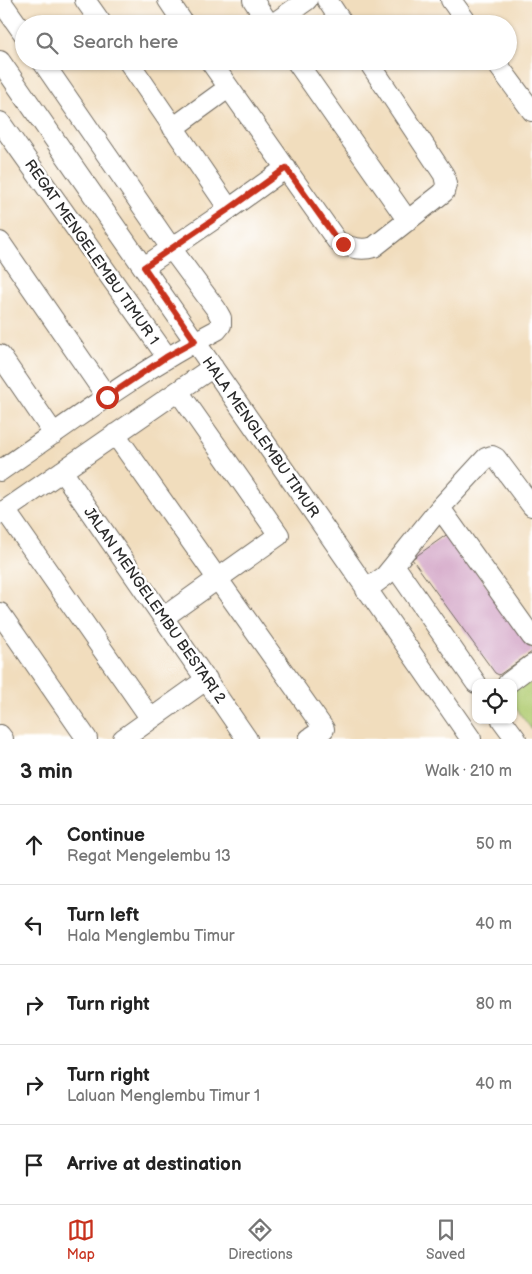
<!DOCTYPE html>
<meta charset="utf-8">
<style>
body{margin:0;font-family:"Balsamiq Sans",sans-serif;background:#f6f6f6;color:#222}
.controls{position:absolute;right:15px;bottom:15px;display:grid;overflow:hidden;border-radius:10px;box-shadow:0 1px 4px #0004}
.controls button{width:45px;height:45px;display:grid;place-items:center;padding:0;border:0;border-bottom:1px solid #e0e0e0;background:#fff;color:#222;font:25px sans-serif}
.stop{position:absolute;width:15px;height:15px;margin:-11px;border:4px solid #c8321e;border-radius:50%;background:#fff}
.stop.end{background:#c8321e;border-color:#fff;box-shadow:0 1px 5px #0008}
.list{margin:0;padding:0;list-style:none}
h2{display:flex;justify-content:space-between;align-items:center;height:65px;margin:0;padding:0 20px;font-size:21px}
h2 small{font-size:16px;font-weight:400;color:#767676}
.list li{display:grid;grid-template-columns:32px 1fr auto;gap:15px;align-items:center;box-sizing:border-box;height:80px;padding:0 20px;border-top:1px solid #e0e0e0}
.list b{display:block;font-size:19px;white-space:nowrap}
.list p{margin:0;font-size:16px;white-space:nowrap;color:#767676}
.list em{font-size:16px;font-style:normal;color:#767676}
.icon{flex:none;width:28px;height:28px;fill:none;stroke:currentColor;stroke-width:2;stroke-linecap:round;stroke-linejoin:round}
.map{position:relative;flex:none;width:532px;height:739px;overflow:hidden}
.search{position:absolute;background:#fff;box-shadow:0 1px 4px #0004;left:15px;right:15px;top:15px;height:55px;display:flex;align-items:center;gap:12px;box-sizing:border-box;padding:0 18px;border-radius:28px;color:#767676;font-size:19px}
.sheet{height:465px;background:#fff}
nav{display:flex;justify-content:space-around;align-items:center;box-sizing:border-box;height:70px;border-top:1px solid #e0e0e0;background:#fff;font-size:14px;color:#767676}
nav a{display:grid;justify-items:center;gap:2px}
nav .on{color:#c8321e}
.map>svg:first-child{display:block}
</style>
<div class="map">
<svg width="532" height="739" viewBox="0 0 532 739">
<rect width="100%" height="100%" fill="#fff"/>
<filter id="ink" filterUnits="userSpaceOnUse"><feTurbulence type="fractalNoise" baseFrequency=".02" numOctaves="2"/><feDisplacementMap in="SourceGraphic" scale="10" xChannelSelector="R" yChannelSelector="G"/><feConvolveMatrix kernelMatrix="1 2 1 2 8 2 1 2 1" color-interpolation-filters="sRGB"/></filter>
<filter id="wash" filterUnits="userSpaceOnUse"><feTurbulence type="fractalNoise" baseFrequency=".0096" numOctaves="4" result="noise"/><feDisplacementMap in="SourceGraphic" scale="20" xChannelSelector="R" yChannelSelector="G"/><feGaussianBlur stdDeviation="1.12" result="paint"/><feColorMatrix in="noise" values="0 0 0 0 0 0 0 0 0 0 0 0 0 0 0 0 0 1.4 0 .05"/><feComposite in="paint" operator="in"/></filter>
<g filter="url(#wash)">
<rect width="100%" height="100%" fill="#f1ddbd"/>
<path fill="#b1cc72" stroke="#6e7c4e" d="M532 668V730L513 704V683Z"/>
<g id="blocks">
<path fill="#d1a2c4" d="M449 533 532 649V652L499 675 495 673 412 559Z"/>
</g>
</g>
<g filter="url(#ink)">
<use href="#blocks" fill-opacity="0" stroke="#70695e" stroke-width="1"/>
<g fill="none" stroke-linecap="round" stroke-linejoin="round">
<g stroke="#70695e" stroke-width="22">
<path id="minor" d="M0 0 24 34
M85 0 102 24
M168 0 184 24
M253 0 269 24
M327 0 343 24
M451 0 468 24
M273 24 307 0
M0 61 471 739
M128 61 229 209
M210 61 337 241C349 248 361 251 374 247L444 192 446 184 444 175 368 61
M296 61 408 221
M495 61 532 111
M0 122 167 357
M173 128 228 88
M0 242 107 397
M144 267 229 209 286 168
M0 355 54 434
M115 434 324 729 309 739
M0 471C71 422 140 370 217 330L221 325V318L216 309 171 248 42 61
M62 471 247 739
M440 508 532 637
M5 510 151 719
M0 514 213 367
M366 590 385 576 394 565
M0 613 87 739
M164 617 279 535 178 391
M476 683 394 565 440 508 486 458 492 456 496 458 532 506
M508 683 532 665
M502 720 516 739
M0 735 3 739
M123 739 207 679"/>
</g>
<use href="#minor" stroke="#fff" stroke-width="20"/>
</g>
</g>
<g fill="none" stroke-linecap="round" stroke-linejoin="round" filter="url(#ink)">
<path stroke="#c8321e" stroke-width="6" d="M107 397 166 357 195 341 144 267 229 209 286 168 338 241 343 244"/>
</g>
<g text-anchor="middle" stroke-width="5" stroke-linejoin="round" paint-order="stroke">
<g font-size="15" fill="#2b2b2b" stroke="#fff">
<text transform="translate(92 252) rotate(55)" y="5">REGAT MENGELEMBU TIMUR 1</text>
<text transform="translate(261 437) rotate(55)" y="5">HALA MENGLEMBU TIMUR</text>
<text transform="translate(155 605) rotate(55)" y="5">JALAN MENGELEMBU BESTARI 2</text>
</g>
</g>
</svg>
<div class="controls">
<button><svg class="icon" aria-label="locate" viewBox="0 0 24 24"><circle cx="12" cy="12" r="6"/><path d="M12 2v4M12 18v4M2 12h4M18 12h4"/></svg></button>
</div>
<div class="stop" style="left:107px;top:397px"></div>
<div class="stop end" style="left:343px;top:244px"></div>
<div class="search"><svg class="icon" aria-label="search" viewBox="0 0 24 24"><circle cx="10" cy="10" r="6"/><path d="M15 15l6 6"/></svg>Search here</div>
</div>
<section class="sheet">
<h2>3 min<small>Walk · 210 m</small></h2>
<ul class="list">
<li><svg class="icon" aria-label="ahead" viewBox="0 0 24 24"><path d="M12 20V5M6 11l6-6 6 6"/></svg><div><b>Continue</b><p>Regat Mengelembu 13</p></div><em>50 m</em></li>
<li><svg class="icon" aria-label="left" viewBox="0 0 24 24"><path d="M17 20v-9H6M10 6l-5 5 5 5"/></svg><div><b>Turn left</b><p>Hala Menglembu Timur</p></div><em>40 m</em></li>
<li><svg class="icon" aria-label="right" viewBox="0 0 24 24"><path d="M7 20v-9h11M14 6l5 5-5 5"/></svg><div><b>Turn right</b></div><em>80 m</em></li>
<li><svg class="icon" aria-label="right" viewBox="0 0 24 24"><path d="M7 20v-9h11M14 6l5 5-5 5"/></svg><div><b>Turn right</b><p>Laluan Menglembu Timur 1</p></div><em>40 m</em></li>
<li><svg class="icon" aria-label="arrive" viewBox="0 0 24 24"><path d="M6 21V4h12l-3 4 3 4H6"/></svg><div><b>Arrive at destination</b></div></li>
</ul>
</section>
<nav>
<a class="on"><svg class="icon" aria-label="map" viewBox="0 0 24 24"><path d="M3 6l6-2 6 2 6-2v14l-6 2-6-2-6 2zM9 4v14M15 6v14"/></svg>Map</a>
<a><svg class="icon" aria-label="directions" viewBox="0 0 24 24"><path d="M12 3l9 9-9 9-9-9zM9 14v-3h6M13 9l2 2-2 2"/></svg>Directions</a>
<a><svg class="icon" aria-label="saved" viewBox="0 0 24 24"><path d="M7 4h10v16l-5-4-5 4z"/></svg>Saved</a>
</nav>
